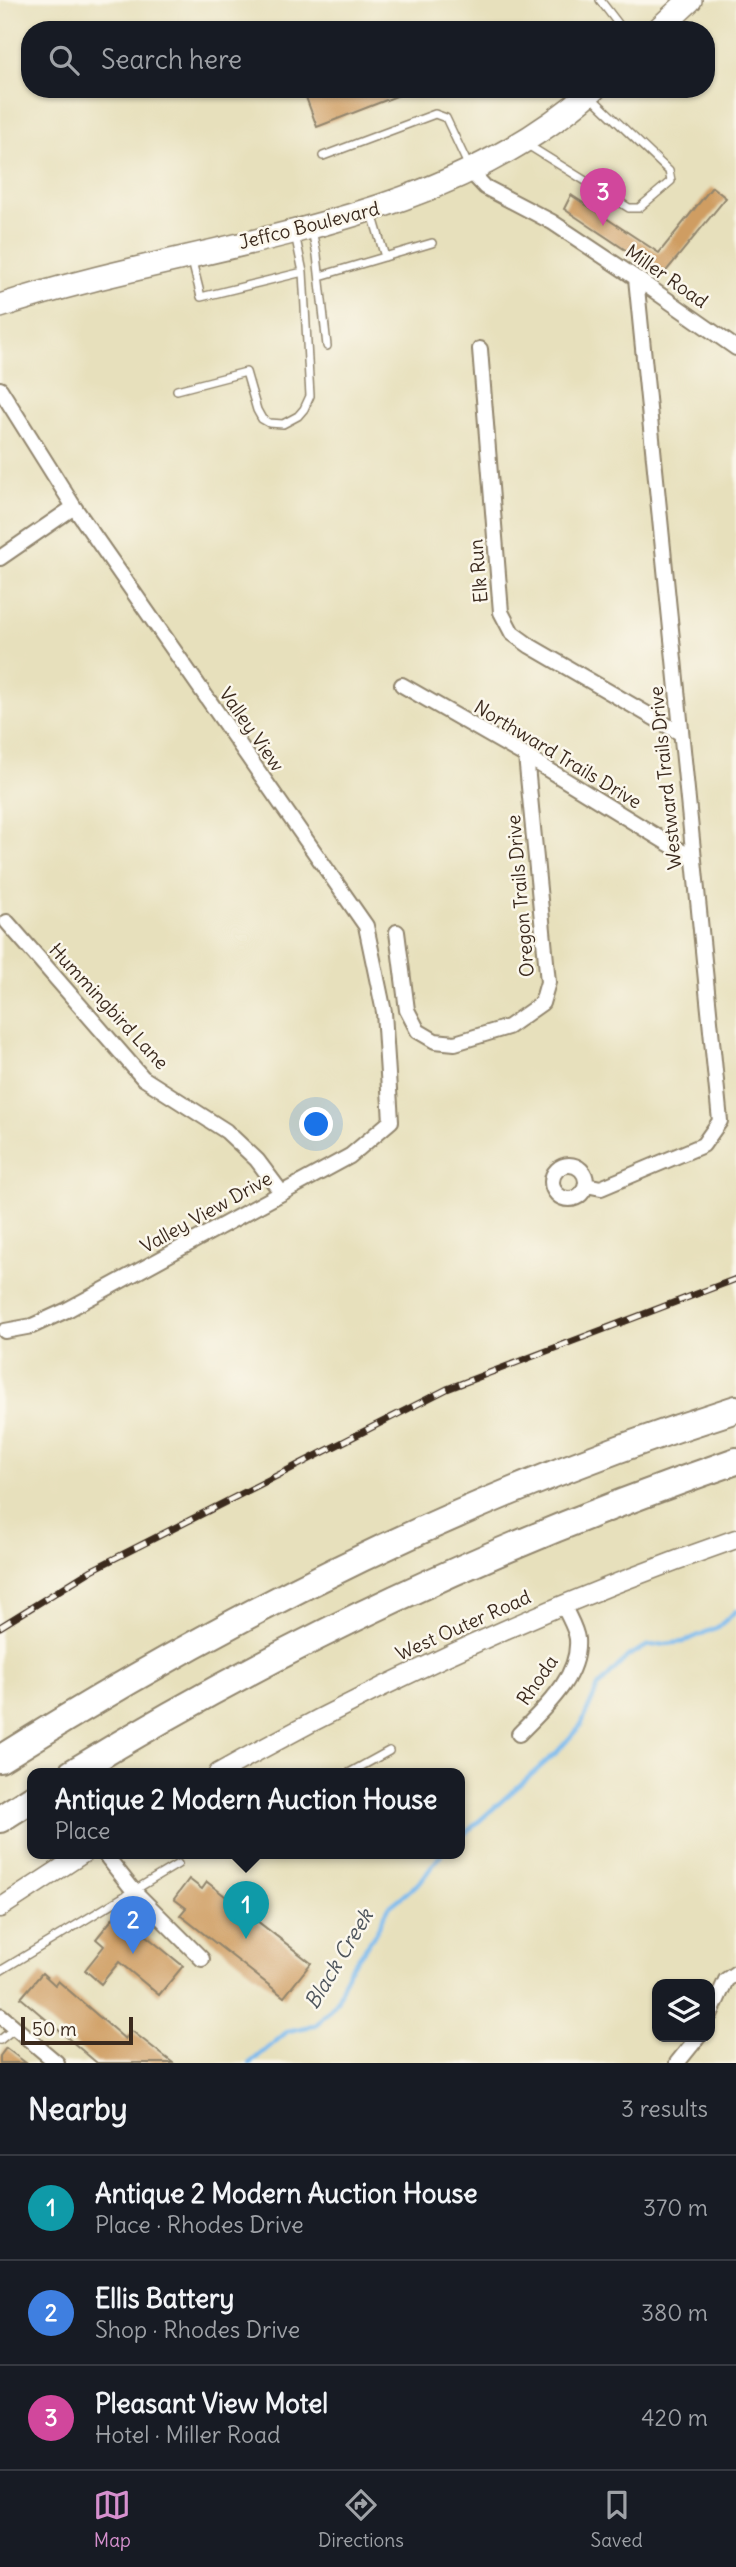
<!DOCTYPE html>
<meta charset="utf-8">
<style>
body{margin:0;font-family:Delius,sans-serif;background:#242831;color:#f1f3f6}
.controls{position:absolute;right:21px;bottom:21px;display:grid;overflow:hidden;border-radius:14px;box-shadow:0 2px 5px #0004}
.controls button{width:63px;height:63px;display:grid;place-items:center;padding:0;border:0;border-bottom:2px solid #363941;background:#171b24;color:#f1f3f6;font:35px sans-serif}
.scale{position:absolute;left:21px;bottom:18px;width:112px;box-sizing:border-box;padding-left:7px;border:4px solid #3b2a1e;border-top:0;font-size:19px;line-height:24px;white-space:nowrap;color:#3b2a1e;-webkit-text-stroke:5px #fbf7ec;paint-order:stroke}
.you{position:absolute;left:317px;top:1125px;width:24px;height:24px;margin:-18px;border:5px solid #fff;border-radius:50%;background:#1a73e8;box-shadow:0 0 0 10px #1a73e833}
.badge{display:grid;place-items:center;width:46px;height:46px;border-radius:50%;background:#d690ce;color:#fff;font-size:23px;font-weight:700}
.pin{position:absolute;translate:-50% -58px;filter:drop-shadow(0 2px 4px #0008)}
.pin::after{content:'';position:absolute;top:37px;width:24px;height:21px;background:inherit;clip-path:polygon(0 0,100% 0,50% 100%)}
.popup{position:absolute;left:27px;top:1768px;width:438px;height:91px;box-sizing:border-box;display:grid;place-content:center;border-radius:14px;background:#171b24;filter:drop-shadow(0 2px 5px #0005);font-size:23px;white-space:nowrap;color:#9ea1a6}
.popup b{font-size:26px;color:#f1f3f6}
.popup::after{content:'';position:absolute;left:50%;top:100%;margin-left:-14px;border:14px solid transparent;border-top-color:#171b24}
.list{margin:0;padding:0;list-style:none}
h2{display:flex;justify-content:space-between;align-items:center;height:91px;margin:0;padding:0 28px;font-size:30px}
h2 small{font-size:23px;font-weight:400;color:#9ea1a6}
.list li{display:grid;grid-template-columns:46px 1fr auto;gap:21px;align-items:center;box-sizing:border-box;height:105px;padding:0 28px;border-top:2px solid #363941}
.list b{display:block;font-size:26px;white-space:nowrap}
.list p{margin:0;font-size:23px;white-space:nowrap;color:#9ea1a6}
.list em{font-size:23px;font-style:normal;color:#9ea1a6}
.icon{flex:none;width:38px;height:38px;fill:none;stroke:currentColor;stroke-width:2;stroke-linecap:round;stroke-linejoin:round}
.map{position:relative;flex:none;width:736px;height:2063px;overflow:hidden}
.search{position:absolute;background:#171b24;box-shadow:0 2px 5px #0004;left:21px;right:21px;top:21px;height:77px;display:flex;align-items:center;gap:18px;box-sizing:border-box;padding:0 24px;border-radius:28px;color:#9ea1a6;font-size:26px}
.sheet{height:406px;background:#171b24}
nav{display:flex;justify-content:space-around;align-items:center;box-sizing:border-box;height:98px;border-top:2px solid #363941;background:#171b24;font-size:19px;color:#9ea1a6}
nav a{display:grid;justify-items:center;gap:4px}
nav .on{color:#d690ce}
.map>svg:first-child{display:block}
</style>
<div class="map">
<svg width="736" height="2063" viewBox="0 0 736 2063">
<rect width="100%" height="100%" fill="#fbf7ec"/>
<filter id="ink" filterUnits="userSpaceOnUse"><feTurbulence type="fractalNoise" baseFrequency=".0143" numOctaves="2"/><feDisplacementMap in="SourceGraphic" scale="14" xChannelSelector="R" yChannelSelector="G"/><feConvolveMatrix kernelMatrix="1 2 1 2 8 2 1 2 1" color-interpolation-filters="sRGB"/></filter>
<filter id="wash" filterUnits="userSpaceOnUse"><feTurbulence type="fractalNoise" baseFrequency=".00686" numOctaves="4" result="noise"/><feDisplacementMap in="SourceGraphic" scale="28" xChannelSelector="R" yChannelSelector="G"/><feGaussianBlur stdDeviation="1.57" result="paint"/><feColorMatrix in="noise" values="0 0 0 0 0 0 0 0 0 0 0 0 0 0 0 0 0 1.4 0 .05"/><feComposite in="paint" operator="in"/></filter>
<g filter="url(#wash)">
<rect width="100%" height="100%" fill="#e7e0bc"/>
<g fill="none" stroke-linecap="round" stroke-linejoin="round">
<path stroke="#7abaee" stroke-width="4.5" d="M460 1838 557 1752 581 1725 598 1687 628 1656 647 1646 683 1642 718 1627 736 1611
M250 2063 288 2031 316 2025 337 2001 348 1971 372 1939 389 1907 420 1882 442 1853"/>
</g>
<g id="blocks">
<path fill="#cf9d62" d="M303 89H412V90L317 127Z
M712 187 726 198 663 275 564 209 571 195 659 253Z
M189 1879 202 1889 207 1882 311 1963 284 1997 180 1915 186 1908 174 1899Z
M114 1917 125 1926 129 1922 183 1966 159 1995 119 1962 101 1984 85 1970 104 1946 96 1939Z
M42 1973 55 1985 58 1981 125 2039 132 2031 173 2063H97L21 1998Z
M6 2048 26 2063H0V2056Z"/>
</g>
</g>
<g filter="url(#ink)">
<use href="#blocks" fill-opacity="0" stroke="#91856d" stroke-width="2"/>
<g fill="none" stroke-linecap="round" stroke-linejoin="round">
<g stroke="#91856d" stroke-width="10">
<path id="service" d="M600 0 623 30
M526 144 629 208H639L671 181 669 171 589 95
M323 156 435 114 446 118 469 167
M371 210 385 257
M312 230 317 255 327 346
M192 261 201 297 303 272 295 234
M320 276 432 243
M177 390 246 372 257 410 262 419 269 423 283 424 298 416 304 409 310 396 303 272
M349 1773 389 1751
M0 1971 178 1864
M0 2040 15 2028"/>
</g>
<g stroke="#91856d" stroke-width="18">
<path id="minor" d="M470 171 485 187 552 222 636 278 736 348
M480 349 501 612 512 633 530 646 680 733
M0 389 74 507 366 926 384 1012 391 1121 350 1156 67 1310 32 1326 5 1331
M0 558 74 507
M402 685 526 756 692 858
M7 922 143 1078 226 1131 257 1160 281 1192
M397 932 407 1010 418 1031 435 1041 455 1043 508 1027 542 1003 548 982 526 756
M552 1182a17 17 0 1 1 34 0a17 17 0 1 1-34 0Z
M586 1185 601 1188 703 1145 720 1121 636 278
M519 1734C543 1709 580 1678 577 1639 576 1628 567 1615 563 1604
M104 1853 133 1890 202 1959
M0 2015 57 2063
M710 2015 726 1980 736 1973
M677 2063 698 2037"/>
</g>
<g stroke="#91856d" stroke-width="21">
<path id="tertiary" d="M218 1773C386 1679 554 1602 736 1539
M0 1908 84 1853"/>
</g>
<g stroke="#91856d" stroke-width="26">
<path id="primary" d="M658 30 690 0
M0 306C196 241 434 233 594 89"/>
</g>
<g stroke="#91856d" stroke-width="30">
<path id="motorway" d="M0 1759C230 1614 476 1491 736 1409
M72 1773C286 1642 499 1543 736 1461
M0 1819 33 1798"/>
</g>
<use href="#service" stroke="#fff" stroke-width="7"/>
<use href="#minor" stroke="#fff" stroke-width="14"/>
<use href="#tertiary" stroke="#fff" stroke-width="18"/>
<use href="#primary" stroke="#fff" stroke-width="23"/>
<use href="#motorway" stroke="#fff" stroke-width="26"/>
<g stroke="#3b2a1e" stroke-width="7">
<path id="rail" d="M0 1627 92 1570 447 1389 736 1279"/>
</g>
<use href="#rail" stroke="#fbf7ec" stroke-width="4.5" stroke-dasharray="13" stroke-linecap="butt"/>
</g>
</g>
<g text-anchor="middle" stroke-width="5" stroke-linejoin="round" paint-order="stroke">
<g font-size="19" fill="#3b2a1e" stroke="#fbf7ec">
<text transform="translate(309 225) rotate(-14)" y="7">Jeffco Boulevard</text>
<text transform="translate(667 276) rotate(35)" y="7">Miller Road</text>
<text transform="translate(478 571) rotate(-95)" y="7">Elk Run</text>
<text transform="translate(252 729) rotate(55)" y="7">Valley View</text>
<text transform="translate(558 754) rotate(31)" y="7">Northward Trails Drive</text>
<text transform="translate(665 778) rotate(-96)" y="7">Westward Trails Drive</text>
<text transform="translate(520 896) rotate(-95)" y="7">Oregon Trails Drive</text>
<text transform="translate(109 1006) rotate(47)" y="7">Hummingbird Lane</text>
<text transform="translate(206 1212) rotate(-29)" y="7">Valley View Drive</text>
<text transform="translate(463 1625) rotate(-24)" y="7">West Outer Road</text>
<text transform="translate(537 1680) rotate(-55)" y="7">Rhoda</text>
</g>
<g font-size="21" font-style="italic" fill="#4e555c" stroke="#fbf7ec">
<text transform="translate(339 1959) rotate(-59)" y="7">Black Creek</text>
</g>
</g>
</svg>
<div class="controls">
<button><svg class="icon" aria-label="layers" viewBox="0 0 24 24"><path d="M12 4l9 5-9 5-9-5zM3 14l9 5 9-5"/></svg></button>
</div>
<div class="scale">50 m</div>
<div class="you"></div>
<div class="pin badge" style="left:246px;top:1939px;background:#0f9aa8">1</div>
<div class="popup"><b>Antique 2 Modern Auction House</b>Place</div>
<div class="pin badge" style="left:133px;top:1954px;background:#3f7fe0">2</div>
<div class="pin badge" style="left:603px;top:226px;background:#d1479c">3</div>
<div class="search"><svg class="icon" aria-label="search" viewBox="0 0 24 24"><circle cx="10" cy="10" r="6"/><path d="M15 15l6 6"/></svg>Search here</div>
</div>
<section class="sheet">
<h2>Nearby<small>3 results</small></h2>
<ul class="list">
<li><span class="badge" style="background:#0f9aa8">1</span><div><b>Antique 2 Modern Auction House</b><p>Place · Rhodes Drive</p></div><em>370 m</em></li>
<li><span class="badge" style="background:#3f7fe0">2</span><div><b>Ellis Battery</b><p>Shop · Rhodes Drive</p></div><em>380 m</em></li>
<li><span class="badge" style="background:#d1479c">3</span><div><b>Pleasant View Motel</b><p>Hotel · Miller Road</p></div><em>420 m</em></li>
</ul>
</section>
<nav>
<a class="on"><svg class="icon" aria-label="map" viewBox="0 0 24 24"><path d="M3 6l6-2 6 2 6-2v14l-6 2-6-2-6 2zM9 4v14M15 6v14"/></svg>Map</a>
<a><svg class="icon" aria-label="directions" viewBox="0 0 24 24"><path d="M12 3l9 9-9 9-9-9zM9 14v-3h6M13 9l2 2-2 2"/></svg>Directions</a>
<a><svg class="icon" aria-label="saved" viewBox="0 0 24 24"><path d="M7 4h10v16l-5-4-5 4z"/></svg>Saved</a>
</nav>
